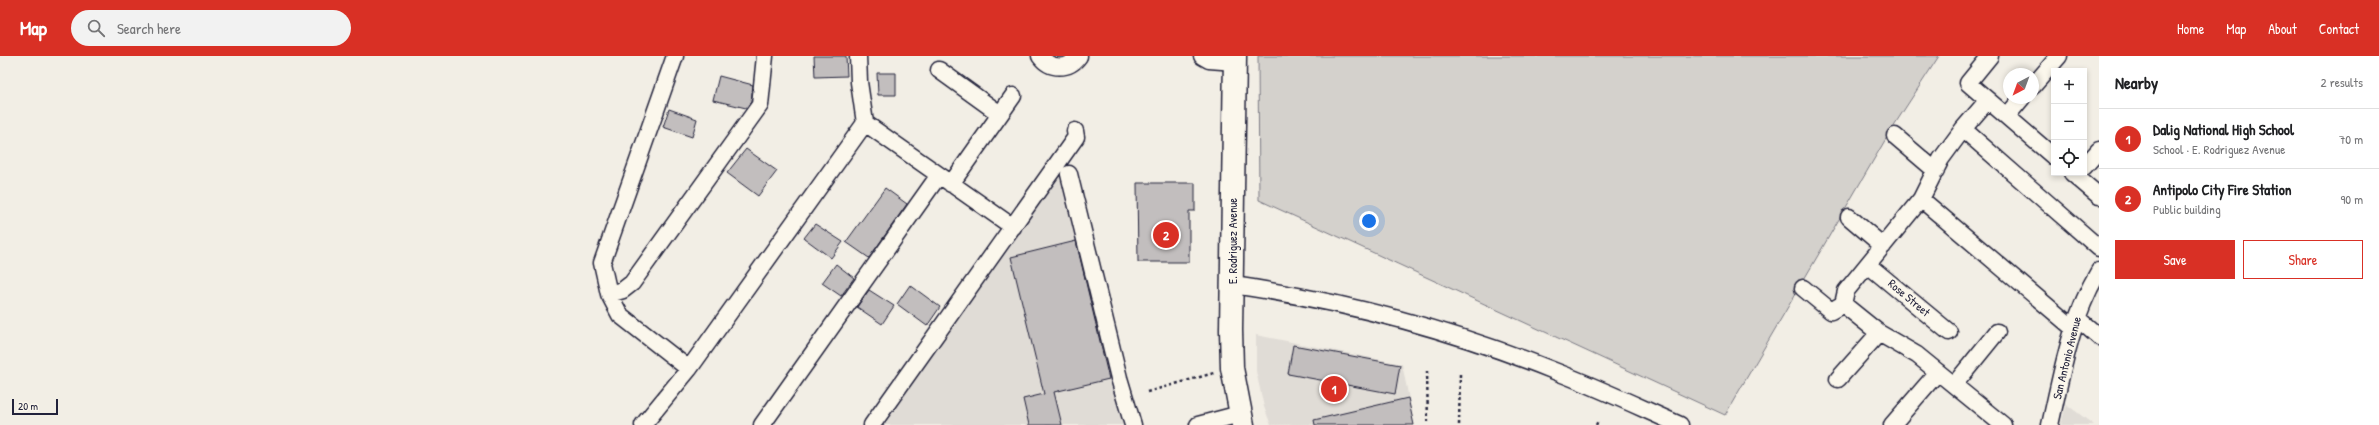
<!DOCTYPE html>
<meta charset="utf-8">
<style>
body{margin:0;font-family:"Patrick Hand",sans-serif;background:#f2f2f2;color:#202124}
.controls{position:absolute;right:12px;top:12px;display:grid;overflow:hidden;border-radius:0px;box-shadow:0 2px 6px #0003}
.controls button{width:36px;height:36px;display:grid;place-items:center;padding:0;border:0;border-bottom:1px solid #e0e0e0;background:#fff;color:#202124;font:20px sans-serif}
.compass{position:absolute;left:2003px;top:12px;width:36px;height:36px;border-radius:50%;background:#fff;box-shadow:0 2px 6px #0003;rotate:221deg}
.scale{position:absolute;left:12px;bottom:10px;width:46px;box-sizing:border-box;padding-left:4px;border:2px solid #22223b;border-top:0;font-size:11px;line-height:14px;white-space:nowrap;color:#22223b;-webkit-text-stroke:3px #fbf7ec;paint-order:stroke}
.you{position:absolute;left:1369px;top:165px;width:14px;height:14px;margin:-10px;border:3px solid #fff;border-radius:50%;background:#1a73e8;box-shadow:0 0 0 6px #1a73e833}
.badge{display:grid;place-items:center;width:26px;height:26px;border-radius:50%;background:#d93025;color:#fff;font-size:13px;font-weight:700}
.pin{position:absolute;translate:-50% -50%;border:2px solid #fff;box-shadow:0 1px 4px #0006}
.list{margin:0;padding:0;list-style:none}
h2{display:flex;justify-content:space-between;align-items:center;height:52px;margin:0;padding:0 16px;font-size:17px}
h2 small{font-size:13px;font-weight:400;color:#757577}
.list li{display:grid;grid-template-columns:26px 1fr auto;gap:12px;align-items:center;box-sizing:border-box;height:60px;padding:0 16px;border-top:1px solid #e0e0e0}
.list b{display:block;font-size:15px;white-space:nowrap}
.list p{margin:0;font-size:13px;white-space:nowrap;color:#757577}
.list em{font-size:13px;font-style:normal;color:#757577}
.actions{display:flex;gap:8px;padding:12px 16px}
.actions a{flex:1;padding:9px 0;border:1px solid #d93025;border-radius:0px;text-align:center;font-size:14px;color:#d93025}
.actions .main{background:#d93025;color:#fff}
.icon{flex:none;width:22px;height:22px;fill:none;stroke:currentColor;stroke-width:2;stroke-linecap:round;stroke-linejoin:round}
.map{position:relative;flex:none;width:2099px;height:369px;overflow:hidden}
header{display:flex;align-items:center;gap:24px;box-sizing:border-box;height:56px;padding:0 20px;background:#d93025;color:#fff}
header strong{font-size:19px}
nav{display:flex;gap:22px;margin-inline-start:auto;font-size:14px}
.search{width:280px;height:36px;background:#f2f2f2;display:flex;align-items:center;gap:10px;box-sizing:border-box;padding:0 14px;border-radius:22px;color:#757577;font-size:15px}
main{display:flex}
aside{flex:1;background:#fff}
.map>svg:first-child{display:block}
</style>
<header>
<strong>Map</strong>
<div class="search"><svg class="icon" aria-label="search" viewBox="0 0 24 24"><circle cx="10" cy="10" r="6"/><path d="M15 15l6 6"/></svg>Search here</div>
<nav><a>Home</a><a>Map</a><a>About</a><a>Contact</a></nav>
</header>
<main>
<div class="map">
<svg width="2099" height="369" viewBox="0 0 2099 369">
<rect width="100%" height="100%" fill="#f2eee5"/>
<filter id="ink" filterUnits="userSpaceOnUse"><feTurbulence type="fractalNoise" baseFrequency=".025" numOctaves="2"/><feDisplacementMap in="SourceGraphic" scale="8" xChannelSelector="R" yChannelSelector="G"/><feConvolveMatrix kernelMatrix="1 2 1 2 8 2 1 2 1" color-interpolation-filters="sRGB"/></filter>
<g filter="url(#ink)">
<path fill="#e0dcd6" d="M1064 112 1127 369H881Z
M1256 279 1402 308 1414 368 1271 369 1264 351 1256 315Z
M2066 348 2094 369H2061Z"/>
<path fill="#d4d1cc" stroke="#7b7a84" d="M1258 0H1939L1891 74 1725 359 1259 144Z"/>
<path fill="#c2bebe" stroke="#22223b" d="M814 0H846L847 20 815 21Z
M877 17H896V39H878Z
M719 20 753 29 751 46 746 52 713 44Z
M669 53 697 63 692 81 663 71Z
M746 93 777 115 758 140 727 117Z
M1137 127H1195V155H1189V206H1138Z
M885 132 907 148 869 202 846 186Z
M815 168 843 186 831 202 804 182Z
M1076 185 1109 323 1054 336 1062 369H1029L1023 343 1044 338 1011 201Z
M836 208 854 222 841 240 822 227Z
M910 229 940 251 927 270 897 248Z
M869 234 894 250 882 268 857 251Z
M1293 289 1400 309 1395 338 1288 318Z
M1408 342 1414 369H1315L1314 364Z"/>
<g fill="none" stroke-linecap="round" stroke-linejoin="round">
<g stroke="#22223b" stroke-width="19">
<path id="street" d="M675 0 602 207 609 238 620 259 689 313
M1040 0C1050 14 1069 14 1079 0
M1202 0 1209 4 1235 6
M1990 0 1968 27 2054 101
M939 14 1000 58
M2033 30 2059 0
M2007 60 2022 42
M865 67 1013 171
M1963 73 2099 192
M1895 80 1936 115
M2084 111 2099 94
M2072 117 2099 140
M1069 118 1119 322 1133 369
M951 128 1013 40
M1921 143 2073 272
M1849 161 1883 190
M1868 209 1949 276
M1233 229C1343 245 1453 274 1557 316 1599 332 1639 351 1680 369
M1803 232 1831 255 1843 248 1846 235 1921 143 1941 103 1963 73 1988 44
M609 238 623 234 632 227 760 49 765 0
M1843 248 1879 277 1917 299 2003 369
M2077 262 2099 281
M1838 323 1879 277
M1954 329 1997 276
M643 369 689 313 865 67 859 26 858 0
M762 369 939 119
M872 369 1076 81 1075 75
M1198 369 1240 358
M1892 369 1938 316
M2050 369C2062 316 2071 262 2099 215"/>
</g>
<g stroke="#22223b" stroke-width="25">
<path id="primary" d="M1235 0 1231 274 1232 312 1243 369"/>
</g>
<path stroke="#22223b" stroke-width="2.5" stroke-dasharray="3 3" stroke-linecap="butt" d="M1427 315 1428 369
M1147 336 1214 317
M1459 369 1460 318
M1596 369 1598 365"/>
<use href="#street" stroke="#fbf7ec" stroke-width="16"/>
<use href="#primary" stroke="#fbf7ec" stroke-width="22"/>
</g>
</g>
<g text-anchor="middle" stroke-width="3" stroke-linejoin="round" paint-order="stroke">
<g font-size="12" fill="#22223b" stroke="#fbf7ec">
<text transform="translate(1233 185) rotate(-90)" y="4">E. Rodriguez Avenue</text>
<text transform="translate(1909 242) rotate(40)" y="4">Rose Street</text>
<text transform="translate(2067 302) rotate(-76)" y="4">San Antonio Avenue</text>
</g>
</g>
</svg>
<div class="controls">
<button>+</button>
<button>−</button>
<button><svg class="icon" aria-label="locate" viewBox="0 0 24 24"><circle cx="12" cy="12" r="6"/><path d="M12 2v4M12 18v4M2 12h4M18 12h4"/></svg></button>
</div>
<svg class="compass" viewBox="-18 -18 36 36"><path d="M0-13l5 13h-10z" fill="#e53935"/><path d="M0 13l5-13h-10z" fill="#757577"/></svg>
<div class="scale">20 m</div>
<div class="you"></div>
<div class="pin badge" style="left:1334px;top:333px">1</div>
<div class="pin badge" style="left:1166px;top:179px">2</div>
</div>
<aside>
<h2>Nearby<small>2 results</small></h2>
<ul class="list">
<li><span class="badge">1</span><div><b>Dalig National High School</b><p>School · E. Rodriguez Avenue</p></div><em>70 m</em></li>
<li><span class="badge">2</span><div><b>Antipolo City Fire Station</b><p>Public building</p></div><em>90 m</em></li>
</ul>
<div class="actions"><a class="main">Save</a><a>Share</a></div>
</aside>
</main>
